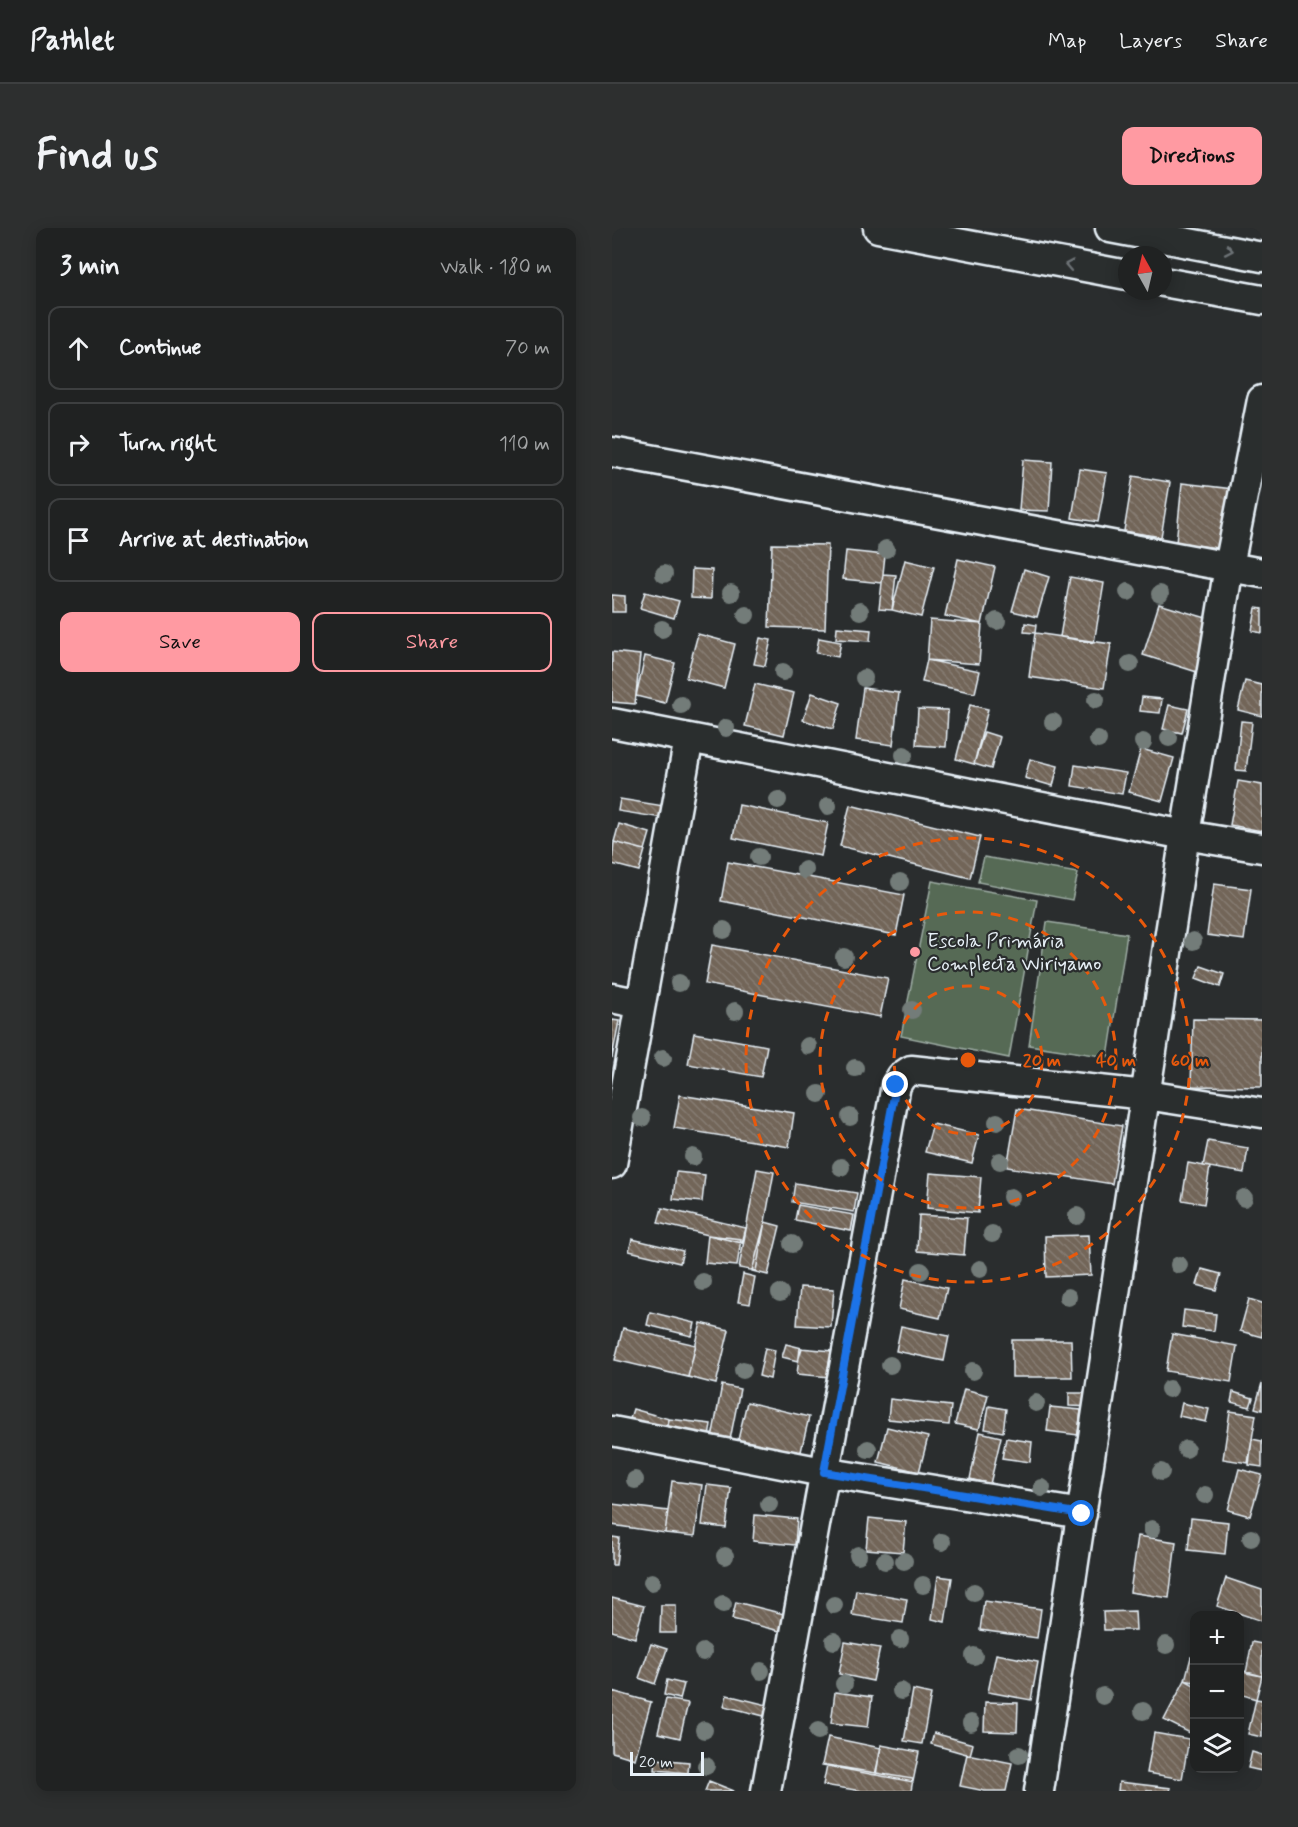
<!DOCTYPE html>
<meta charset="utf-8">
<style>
body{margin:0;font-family:Mynerve,sans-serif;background:#2d2f2f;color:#f1f3f6}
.controls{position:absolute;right:18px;bottom:18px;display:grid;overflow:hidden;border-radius:12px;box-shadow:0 3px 15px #0003}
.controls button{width:54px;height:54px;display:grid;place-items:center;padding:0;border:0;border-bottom:2px solid #3d3f40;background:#202222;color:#f1f3f6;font:30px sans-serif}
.compass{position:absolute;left:506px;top:18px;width:54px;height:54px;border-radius:50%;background:#202222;box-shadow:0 3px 15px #0003;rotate:352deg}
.scale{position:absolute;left:18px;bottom:15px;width:74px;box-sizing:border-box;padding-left:6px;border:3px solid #e8f1f8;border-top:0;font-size:16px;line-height:21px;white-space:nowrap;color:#e8f1f8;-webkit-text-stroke:4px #2a2d2e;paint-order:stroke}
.stop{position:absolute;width:18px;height:18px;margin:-14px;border:4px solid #1a73e8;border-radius:50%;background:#fff}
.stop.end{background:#1a73e8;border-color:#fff;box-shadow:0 2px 6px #0008}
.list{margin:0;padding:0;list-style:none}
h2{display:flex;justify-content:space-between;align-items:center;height:78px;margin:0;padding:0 24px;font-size:26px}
h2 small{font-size:20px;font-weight:400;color:#a2a4a5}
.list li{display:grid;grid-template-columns:39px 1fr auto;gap:18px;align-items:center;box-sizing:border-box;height:84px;margin:0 12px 12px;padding:0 12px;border:2px solid #3d3f40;border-radius:12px}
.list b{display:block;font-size:22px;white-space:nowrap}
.list em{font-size:20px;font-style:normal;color:#a2a4a5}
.actions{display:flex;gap:12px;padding:18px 24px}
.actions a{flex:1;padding:14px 0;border:2px solid #ff9aa2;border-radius:12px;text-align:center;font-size:21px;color:#ff9aa2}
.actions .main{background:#ff9aa2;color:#111}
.icon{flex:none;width:33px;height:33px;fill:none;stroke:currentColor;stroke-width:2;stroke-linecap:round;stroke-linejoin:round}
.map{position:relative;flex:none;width:650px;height:1563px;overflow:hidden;border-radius:12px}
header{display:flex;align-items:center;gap:36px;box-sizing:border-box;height:84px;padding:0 30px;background:#202222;border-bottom:2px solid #3d3f40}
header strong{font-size:28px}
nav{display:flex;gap:33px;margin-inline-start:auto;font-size:21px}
.intro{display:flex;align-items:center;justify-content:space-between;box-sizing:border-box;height:144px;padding:0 36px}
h1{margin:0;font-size:42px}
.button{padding:15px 27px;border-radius:12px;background:#ff9aa2;color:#111;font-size:21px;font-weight:700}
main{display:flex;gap:36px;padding:0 36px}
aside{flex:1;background:#202222;border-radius:12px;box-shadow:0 3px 15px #0003}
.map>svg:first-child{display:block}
</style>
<header>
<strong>Pathlet</strong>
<nav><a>Map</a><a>Layers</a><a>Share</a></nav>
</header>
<div class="intro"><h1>Find us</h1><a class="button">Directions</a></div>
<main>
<aside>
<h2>3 min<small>Walk · 180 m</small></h2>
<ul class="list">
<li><svg class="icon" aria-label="ahead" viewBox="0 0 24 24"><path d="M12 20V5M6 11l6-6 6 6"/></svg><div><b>Continue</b></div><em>70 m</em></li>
<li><svg class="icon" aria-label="right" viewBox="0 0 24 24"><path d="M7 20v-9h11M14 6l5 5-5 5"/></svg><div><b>Turn right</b></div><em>110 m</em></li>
<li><svg class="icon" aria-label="arrive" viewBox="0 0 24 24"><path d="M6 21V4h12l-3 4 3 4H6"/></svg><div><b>Arrive at destination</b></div></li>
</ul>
<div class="actions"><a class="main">Save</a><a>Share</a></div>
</aside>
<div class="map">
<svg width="650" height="1563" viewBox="0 0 650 1563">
<defs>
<pattern id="building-back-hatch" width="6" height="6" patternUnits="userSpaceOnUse" patternTransform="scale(1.5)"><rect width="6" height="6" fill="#726559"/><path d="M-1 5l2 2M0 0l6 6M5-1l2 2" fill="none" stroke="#867c72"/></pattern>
</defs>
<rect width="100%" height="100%" fill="#2a2d2e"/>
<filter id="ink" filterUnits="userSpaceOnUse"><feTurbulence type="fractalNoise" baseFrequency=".0167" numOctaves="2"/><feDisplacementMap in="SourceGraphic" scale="12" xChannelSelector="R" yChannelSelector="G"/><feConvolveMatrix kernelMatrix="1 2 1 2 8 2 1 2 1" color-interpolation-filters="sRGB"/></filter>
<g filter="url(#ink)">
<path fill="#566a54" stroke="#9faea6" stroke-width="1.5" d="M372 629 466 645 460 672 366 654Z
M320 653 425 672 397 830 289 808Z
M435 694 515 706 496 829 417 817Z"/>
<path fill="url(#building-back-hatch)" stroke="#e8f1f8" stroke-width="1.5" d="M411 232 440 234 437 283 407 282Z
M468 241 495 245 486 294 460 290Z
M521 248 558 254 549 309 512 303Z
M570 255 621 261 615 321 564 315Z
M160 316 216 317 213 401 157 399Z
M234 323 273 327 270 355 231 351Z
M346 331 383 339 370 396 333 388Z
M293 332 322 339 309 389 280 382Z
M80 341 100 342 99 371 79 370Z
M412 341 437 349 425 389 400 383Z
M271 346 284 347 280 382 267 381Z
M458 349 492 355 482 415 448 409Z
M33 364 67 373 62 390 28 380Z
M0 367 13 368V384H0Z
M547 376 601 392 585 444 531 427Z
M644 380 650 381V405L640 403Z
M318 392 370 396 367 436 315 432Z
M413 395 424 397 423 405 412 404Z
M225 399 259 402 258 413 224 411Z
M423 405 499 416 492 460 417 449Z
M86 406 123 416 112 460 74 450Z
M148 410 159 412 153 438 142 436Z
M207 410 229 414 226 429 204 425Z
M0 424 28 427 23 476 0 474Z
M33 428 63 435 53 475 24 468Z
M315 432 368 443 363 465 310 454Z
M633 453 650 457V488L626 482Z
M143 456 182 465 172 507 133 498Z
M251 460 287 465 281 517 244 512Z
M200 465 229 475 221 501 191 492Z
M530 469 550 471 548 485 528 483Z
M358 477 376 481 362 536 344 531Z
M557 477 576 481 570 505 551 501Z
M306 481 336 482 334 519 304 517Z
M629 493 640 494 634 543 624 542Z
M372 504 388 509 379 541 362 536Z
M529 521 562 530 550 573 517 564Z
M418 531 446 538 441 558 413 550Z
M463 537 514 545 510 566 460 558Z
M626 553 650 557V603L618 597Z
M8 571 52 578 50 590 6 583Z
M127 577 216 595 209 628 121 610Z
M238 577 368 609 358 650 228 618Z
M7 596 38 605 33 622 2 614Z
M2 614 33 622 27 643 0 636Z
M116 634 292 667 284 707 109 673Z
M602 656 639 661 632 712 595 707Z
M100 717 276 750 268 789 93 756Z
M589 738 612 746 608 759 584 750Z
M581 791 650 792V859L579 858Z
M0 792 7 793 0 830Z
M82 805 155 818 149 849 76 836Z
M68 867 182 885 177 919 62 900Z
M405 881 510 898 500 956 395 939Z
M321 896 367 907 360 935 313 924Z
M596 913 636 920 632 945 591 938Z
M576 935 598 939 592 976 570 972Z
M145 941 162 944 144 1043 127 1040Z
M64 944 93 947 90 974 61 971Z
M318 945 369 949 366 985 315 980Z
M183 955 245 965 242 984 180 974Z
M186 977 242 987 239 1003 183 992Z
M50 980 134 1000 130 1015 46 995Z
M307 987 355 990 352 1027 305 1023Z
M153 994 168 998 156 1047 140 1043Z
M96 1007 129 1011 125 1038 93 1035Z
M477 1007 479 1047 434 1049 433 1008Z
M20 1011 71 1023 68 1035 17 1023Z
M590 1041 609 1046 604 1062 585 1057Z
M131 1046 143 1049 138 1076 126 1074Z
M293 1051 335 1060 328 1090 287 1081Z
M188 1059 222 1061 219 1099 185 1097Z
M637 1071 650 1075V1109L628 1103Z
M572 1082 604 1086 602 1103 570 1099Z
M38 1084 83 1095 80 1108 35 1097Z
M89 1095 117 1102 104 1156 76 1149Z
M289 1098 337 1108 332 1133 284 1123Z
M11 1100 84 1117 76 1149 3 1132Z
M560 1106 625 1118 619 1154 554 1143Z
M400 1112H459L460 1149H400Z
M174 1116 190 1120 186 1133 170 1129Z
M153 1120 163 1122 158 1151 147 1148Z
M188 1120 220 1123 218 1149 185 1146Z
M650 1155V1182L643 1180Z
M110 1157 128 1161 118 1212 100 1210Z
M352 1161 376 1167 367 1201 343 1196Z
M621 1164 641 1170 638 1179 619 1174Z
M457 1165H482V1179L457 1178Z
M278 1171 339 1178 337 1197 276 1191Z
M135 1174 197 1189 187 1232 125 1216Z
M570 1175 597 1181 594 1194 567 1188Z
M377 1178 394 1181 391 1204 373 1201Z
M438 1179 469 1182 466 1207 435 1203Z
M21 1181 57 1191 53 1204 17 1194Z
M618 1183 644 1187 636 1235 611 1231Z
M57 1191 99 1196 97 1210 55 1205Z
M275 1199 316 1209 307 1244 266 1234Z
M368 1204 389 1209 378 1256 358 1251Z
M394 1210 420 1214 418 1234 390 1230Z
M640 1211 650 1213V1239L637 1237Z
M627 1241 650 1247 638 1288 616 1282Z
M60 1253 90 1257 83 1308 53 1305Z
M95 1257 119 1260 114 1300 90 1297Z
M0 1276 56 1283 53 1305 0 1297Z
M143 1287 185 1291 183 1317 141 1313Z
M257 1290 294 1294 291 1324 254 1321Z
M579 1290 616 1294 613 1326 576 1322Z
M526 1308 564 1314 557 1370 518 1364Z
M0 1309 7 1310 4 1337H0Z
M326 1348 340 1350 333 1394 320 1391Z
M614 1350 650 1362V1393L605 1378Z
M244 1362 295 1371 291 1395 240 1387Z
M0 1370 32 1378 23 1410 0 1403Z
M372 1373 429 1381 425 1410 368 1402Z
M124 1374 176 1387 172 1404 120 1391Z
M49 1377H64V1405H48Z
M523 1383 524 1402H492L491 1384Z
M233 1414 268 1420 261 1453 227 1446Z
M640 1414 650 1416V1448L634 1445Z
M39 1416 55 1421 43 1456 27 1450Z
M384 1426 426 1434 419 1472 376 1464Z
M579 1429 582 1430V1454L573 1452Z
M628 1442 650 1448 644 1471 628 1466Z
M55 1452 72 1456 68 1471 52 1467Z
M573 1452 582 1457V1507L552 1492Z
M301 1462 319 1466 310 1516 292 1513Z
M0 1463 39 1474 23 1531 0 1524Z
M223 1464 260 1469 256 1499 219 1495Z
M115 1467 155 1477 152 1488 112 1478Z
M54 1471 76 1475 68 1510 46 1505Z
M644 1471 650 1472V1509L636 1506Z
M373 1474 406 1475 405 1504 372 1503Z
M322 1505 361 1516 358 1527 319 1516Z
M542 1505 577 1511 570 1551 535 1545Z
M216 1509 269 1520 263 1547 210 1537Z
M269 1517 307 1524 301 1554 264 1547Z
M640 1524 650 1527V1543L636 1540Z
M355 1526 400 1535 394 1563H373L348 1558Z
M44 1531 77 1534 76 1545 43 1542Z
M215 1537 301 1551 299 1563H250L211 1557Z
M97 1553 122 1563H93Z
M507 1554 559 1560 558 1563H506Z"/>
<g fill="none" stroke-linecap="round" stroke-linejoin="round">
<g stroke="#e8f1f8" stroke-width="33">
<path id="minor" d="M266 0 515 47
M498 0 650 29
M551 54 650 72
M0 224 650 345
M0 495 573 607 650 620
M0 770 29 776
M0 936 77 510
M0 1203 211 1244 470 1286
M154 1563 284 857 290 848 299 842 534 867 650 885
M427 1563 573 607 617 338 650 172"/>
</g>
<use href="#minor" stroke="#2a2d2e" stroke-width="28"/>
</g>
<g fill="#737b79">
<circle cx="274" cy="321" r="9"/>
<circle cx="52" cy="346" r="9"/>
<circle cx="516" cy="364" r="9"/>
<circle cx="119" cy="365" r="9"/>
<circle cx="548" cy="366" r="9"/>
<circle cx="248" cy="383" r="9"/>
<circle cx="134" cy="387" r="9"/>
<circle cx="385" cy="393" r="9"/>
<circle cx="50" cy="401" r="9"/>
<circle cx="518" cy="436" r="9"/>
<circle cx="171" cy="444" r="9"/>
<circle cx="252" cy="450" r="9"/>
<circle cx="484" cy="472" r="9"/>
<circle cx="69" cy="477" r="9"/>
<circle cx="441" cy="494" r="9"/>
<circle cx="114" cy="500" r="9"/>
<circle cx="557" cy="510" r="9"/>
<circle cx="486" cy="512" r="9"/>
<circle cx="531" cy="514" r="9"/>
<circle cx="292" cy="527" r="9"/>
<circle cx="166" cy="572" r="9"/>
<circle cx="216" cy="578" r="9"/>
<circle cx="147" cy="629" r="9"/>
<circle cx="193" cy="642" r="9"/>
<circle cx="288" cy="654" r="9"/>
<circle cx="112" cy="702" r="9"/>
<circle cx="581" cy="713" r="9"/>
<circle cx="232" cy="729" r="9"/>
<circle cx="67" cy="755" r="9"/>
<circle cx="300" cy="782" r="9"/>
<circle cx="123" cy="783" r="9"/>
<circle cx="196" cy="818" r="9"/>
<circle cx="51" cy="830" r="9"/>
<circle cx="243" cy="840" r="9"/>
<circle cx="207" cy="866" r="9"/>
<circle cx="238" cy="889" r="9"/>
<circle cx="30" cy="890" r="9"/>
<circle cx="385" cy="894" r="9"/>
<circle cx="81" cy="929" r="9"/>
<circle cx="388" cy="933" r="9"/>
<circle cx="229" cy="939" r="9"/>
<circle cx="399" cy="969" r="9"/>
<circle cx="632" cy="970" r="9"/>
<circle cx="465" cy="988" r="9"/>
<circle cx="380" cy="1006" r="9"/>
<circle cx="180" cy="1016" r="9"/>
<circle cx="567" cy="1037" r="9"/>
<circle cx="368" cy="1041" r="9"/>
<circle cx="309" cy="1043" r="9"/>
<circle cx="91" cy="1054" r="9"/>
<circle cx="168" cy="1065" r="9"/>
<circle cx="456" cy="1069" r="9"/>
<circle cx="278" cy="1137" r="9"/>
<circle cx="131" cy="1142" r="9"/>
<circle cx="361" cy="1143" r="9"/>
<circle cx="557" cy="1161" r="9"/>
<circle cx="424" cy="1175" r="9"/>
<circle cx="256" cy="1221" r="9"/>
<circle cx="574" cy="1221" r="9"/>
<circle cx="549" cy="1244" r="9"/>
<circle cx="23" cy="1252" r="9"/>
<circle cx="430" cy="1260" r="9"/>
<circle cx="593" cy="1267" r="9"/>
<circle cx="157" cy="1276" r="9"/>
<circle cx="540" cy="1301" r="9"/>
<circle cx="639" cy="1310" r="9"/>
<circle cx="330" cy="1314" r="9"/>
<circle cx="246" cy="1327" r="9"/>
<circle cx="113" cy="1328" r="9"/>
<circle cx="273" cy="1333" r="9"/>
<circle cx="292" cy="1333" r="9"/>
<circle cx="40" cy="1354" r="9"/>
<circle cx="311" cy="1357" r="9"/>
<circle cx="362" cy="1364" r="9"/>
<circle cx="111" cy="1376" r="9"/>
<circle cx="222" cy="1377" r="9"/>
<circle cx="288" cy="1411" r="9"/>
<circle cx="222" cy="1413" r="9"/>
<circle cx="554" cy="1417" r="9"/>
<circle cx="91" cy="1424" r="9"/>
<circle cx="362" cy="1428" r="9"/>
<circle cx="149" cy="1443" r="9"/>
<circle cx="232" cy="1456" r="9"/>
<circle cx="289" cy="1463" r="9"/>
<circle cx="491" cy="1468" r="9"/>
<circle cx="531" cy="1483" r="9"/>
<circle cx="359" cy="1495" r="9"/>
<circle cx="92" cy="1502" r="9"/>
<circle cx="206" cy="1503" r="9"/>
<circle cx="407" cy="1527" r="9"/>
<circle cx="94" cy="1538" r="9"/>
</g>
<defs><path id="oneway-chevron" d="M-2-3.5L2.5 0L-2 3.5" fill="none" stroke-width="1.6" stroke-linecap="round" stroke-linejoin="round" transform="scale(1.5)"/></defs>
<g stroke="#6c7275">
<use href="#oneway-chevron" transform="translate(617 22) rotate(11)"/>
<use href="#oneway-chevron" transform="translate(457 37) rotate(-169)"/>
</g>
</g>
<g fill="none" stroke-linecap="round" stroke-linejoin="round" filter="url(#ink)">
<path stroke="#1a73e8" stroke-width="8" d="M284 857 212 1244 470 1286"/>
</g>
<g fill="none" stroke="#e8590c" stroke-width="3" stroke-dasharray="10 8">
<circle cx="356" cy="832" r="74"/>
<circle cx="356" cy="832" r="148"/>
<circle cx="356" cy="832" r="222"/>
</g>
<circle fill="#ff9aa2" stroke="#2a2d2e" stroke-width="2" cx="303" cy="724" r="6"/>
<g text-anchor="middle" stroke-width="4.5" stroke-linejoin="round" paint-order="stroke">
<g font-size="20" fill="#e8f1f8" stroke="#2a2d2e" text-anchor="start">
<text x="315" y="719">Escola Primária<tspan x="315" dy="23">Complecta Wiriyamo</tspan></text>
</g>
</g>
<circle cx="356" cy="832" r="9" fill="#e8590c" stroke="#2a2d2e" stroke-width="3"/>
<g font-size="18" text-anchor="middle" font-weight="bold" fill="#e8590c" stroke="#2a2d2e" stroke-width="4.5" stroke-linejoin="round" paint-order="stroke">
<text x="430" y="838">20 m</text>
<text x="504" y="838">40 m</text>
<text x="578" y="838">60 m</text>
</g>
</svg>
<div class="controls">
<button>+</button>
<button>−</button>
<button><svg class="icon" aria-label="layers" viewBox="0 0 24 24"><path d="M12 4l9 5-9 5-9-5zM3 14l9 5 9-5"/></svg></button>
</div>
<svg class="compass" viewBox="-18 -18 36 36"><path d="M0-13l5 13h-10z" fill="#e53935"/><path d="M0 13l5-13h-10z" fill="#a2a4a5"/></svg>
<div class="scale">20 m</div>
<div class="stop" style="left:470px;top:1286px"></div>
<div class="stop end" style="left:284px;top:857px"></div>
</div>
</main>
